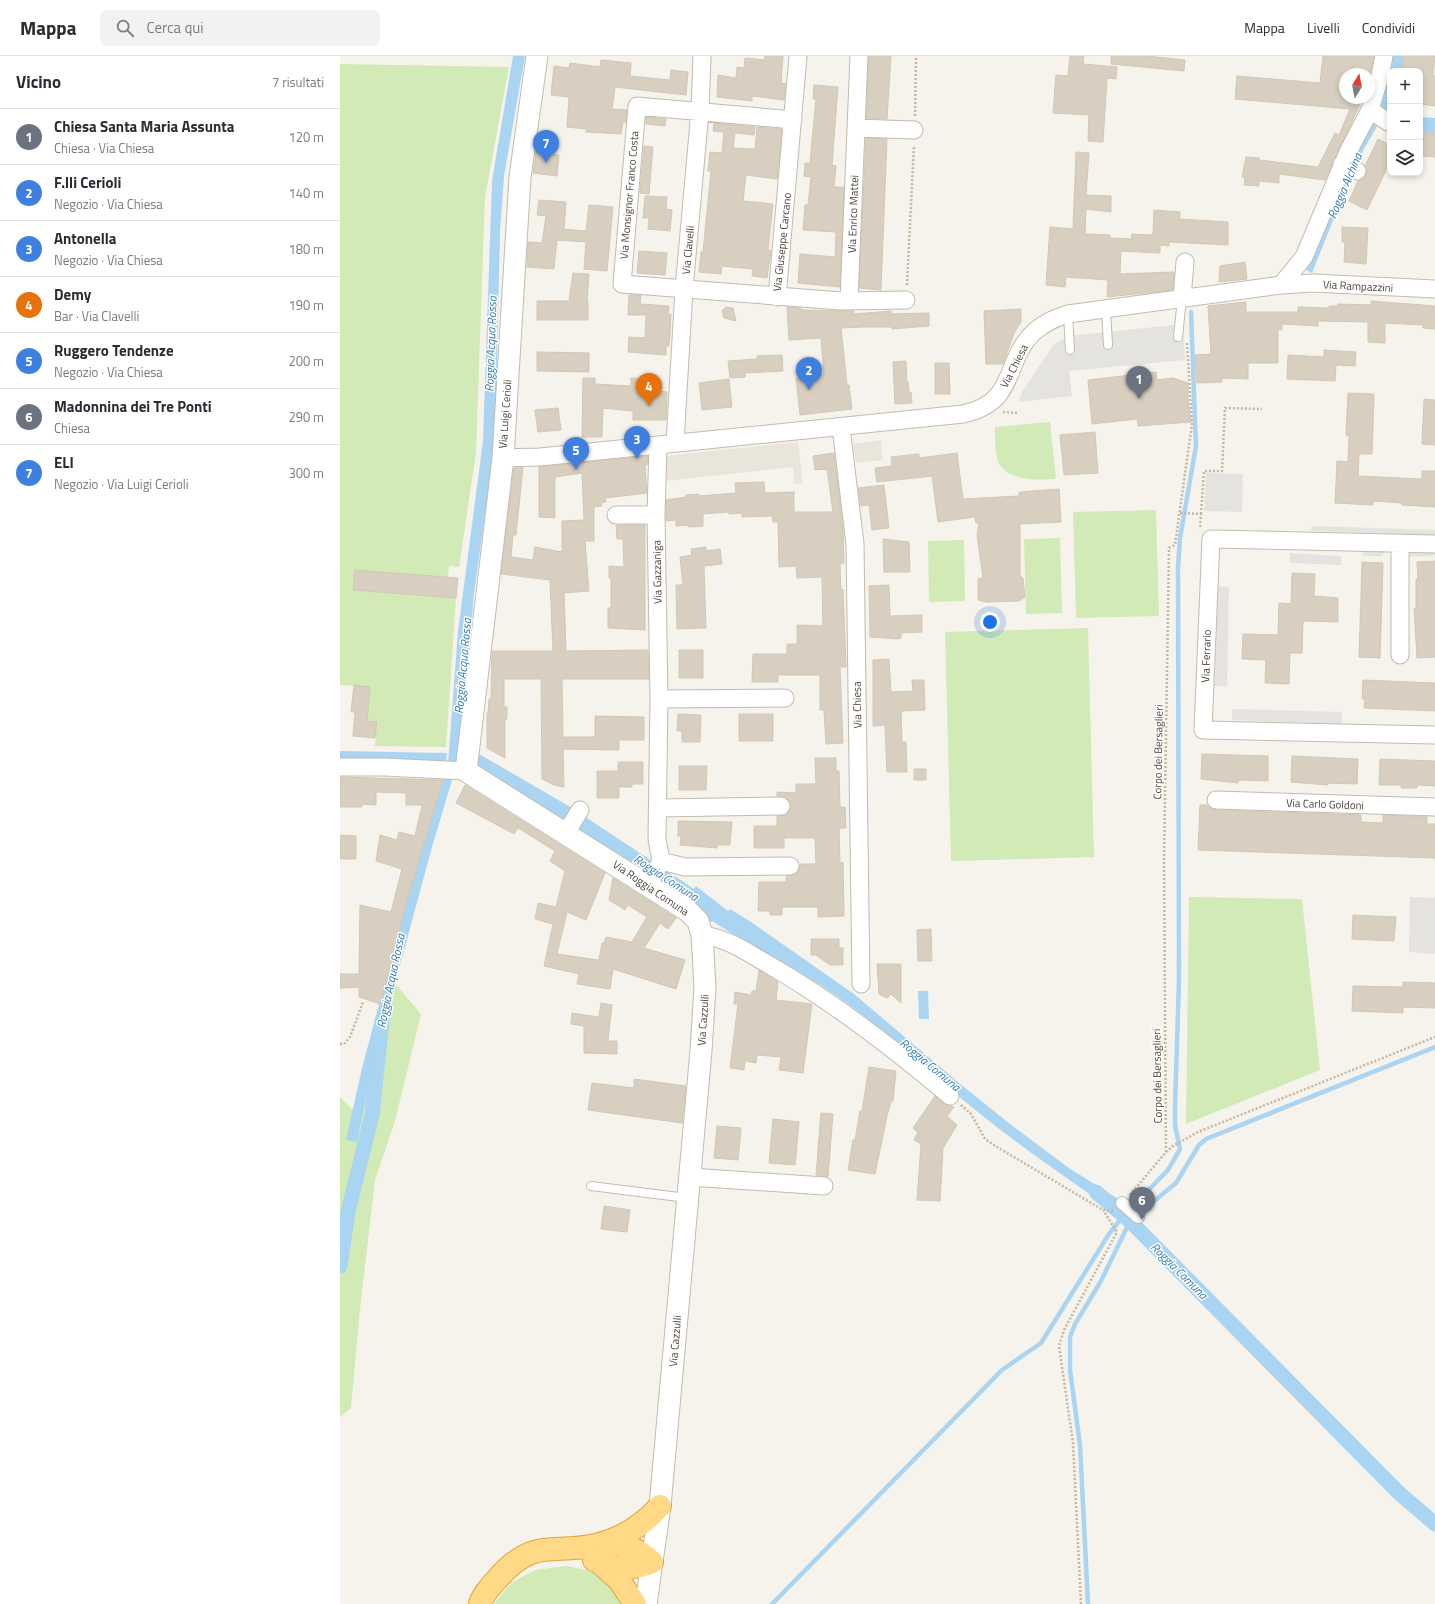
<!DOCTYPE html>
<html lang="it">
<meta charset="utf-8">
<style>
body{margin:0;font-family:"Titillium Web",sans-serif;background:#f2f2f3;color:#2b2b33}
.controls{position:absolute;right:12px;top:12px;display:grid;overflow:hidden;border-radius:8px;box-shadow:0 2px 6px #0003}
.controls button{width:36px;height:36px;display:grid;place-items:center;padding:0;border:0;border-bottom:1px solid #e1e1e2;background:#fff;color:#2b2b33;font:20px sans-serif}
.compass{position:absolute;left:999px;top:12px;width:36px;height:36px;border-radius:50%;background:#fff;box-shadow:0 2px 6px #0003;rotate:10deg}
.you{position:absolute;left:650px;top:566px;width:14px;height:14px;margin:-10px;border:3px solid #fff;border-radius:50%;background:#1a73e8;box-shadow:0 0 0 6px #1a73e833}
.badge{display:grid;place-items:center;width:26px;height:26px;border-radius:50%;background:#0b8043;color:#fff;font-size:13px;font-weight:700}
.pin{position:absolute;translate:-50% -33px;filter:drop-shadow(0 1px 2px #0008)}
.pin::after{content:'';position:absolute;top:21px;width:14px;height:12px;background:inherit;clip-path:polygon(0 0,100% 0,50% 100%)}
.list{margin:0;padding:0;list-style:none}
h2{display:flex;justify-content:space-between;align-items:center;height:52px;margin:0;padding:0 16px;font-size:17px}
h2 small{font-size:13px;font-weight:400;color:#7c7c81}
.list li{display:grid;grid-template-columns:26px 1fr auto;gap:12px;align-items:center;box-sizing:border-box;height:56px;padding:0 16px;border-top:1px solid #e1e1e2}
.list b{display:block;font-size:15px;white-space:nowrap}
.list p{margin:0;font-size:13px;white-space:nowrap;color:#7c7c81}
.list em{font-size:13px;font-style:normal;color:#7c7c81}
.icon{flex:none;width:22px;height:22px;fill:none;stroke:currentColor;stroke-width:2;stroke-linecap:round;stroke-linejoin:round}
.map{position:relative;flex:none;width:1095px;height:1548px;overflow:hidden}
header{display:flex;align-items:center;gap:24px;box-sizing:border-box;height:56px;padding:0 20px;background:#fff;border-bottom:1px solid #e1e1e2}
header strong{font-size:19px}
nav{display:flex;gap:22px;margin-inline-start:auto;font-size:14px}
.search{width:280px;height:36px;background:#f2f2f3;display:flex;align-items:center;gap:10px;box-sizing:border-box;padding:0 14px;border-radius:8px;color:#7c7c81;font-size:15px}
main{display:flex}
aside{flex:1;background:#fff}
.map>svg:first-child{display:block}
</style>
<header>
<strong>Mappa</strong>
<div class="search"><svg class="icon" aria-label="search" viewBox="0 0 24 24"><circle cx="10" cy="10" r="6"/><path d="M15 15l6 6"/></svg>Cerca qui</div>
<nav><a>Mappa</a><a>Livelli</a><a>Condividi</a></nav>
</header>
<main>
<aside>
<h2>Vicino<small>7 risultati</small></h2>
<ul class="list">
<li><span class="badge" style="background:#6b7280">1</span><div><b>Chiesa Santa Maria Assunta</b><p>Chiesa · Via Chiesa</p></div><em>120 m</em></li>
<li><span class="badge" style="background:#3f7fe0">2</span><div><b>F.lli Cerioli</b><p>Negozio · Via Chiesa</p></div><em>140 m</em></li>
<li><span class="badge" style="background:#3f7fe0">3</span><div><b>Antonella</b><p>Negozio · Via Chiesa</p></div><em>180 m</em></li>
<li><span class="badge" style="background:#e8710a">4</span><div><b>Demy</b><p>Bar · Via Clavelli</p></div><em>190 m</em></li>
<li><span class="badge" style="background:#3f7fe0">5</span><div><b>Ruggero Tendenze</b><p>Negozio · Via Chiesa</p></div><em>200 m</em></li>
<li><span class="badge" style="background:#6b7280">6</span><div><b>Madonnina dei Tre Ponti</b><p>Chiesa</p></div><em>290 m</em></li>
<li><span class="badge" style="background:#3f7fe0">7</span><div><b>ELI</b><p>Negozio · Via Luigi Cerioli</p></div><em>300 m</em></li>
</ul>
</aside>
<div class="map">
<svg width="1095" height="1548" viewBox="0 0 1095 1548">
<rect width="100%" height="100%" fill="#f6f3ec"/>
<path fill="#eae5da" d="M541 384 543 404 516 407 513 388Z
M458 386 463 427 454 428 453 411 325 425 324 400Z"/>
<path fill="#d2eab5" d="M0 8 169 11 145 141 136 397 119 511 109 510 108 521 15 514 14 534 116 542 106 691 35 690 37 666 27 665 30 631 0 629Z
M710 366 716 423C697 424 663 426 657 402 655 392 655 381 655 371Z
M816 454 819 560 736 562 733 456Z
M720 482 722 557 686 558 684 483Z
M624 484 625 545 589 546 588 485Z
M748 572 754 801 611 805 605 576Z
M849 841 962 843 980 1014 846 1068Z
M54 926 81 958 55 1065 35 1124 20 1253 11 1352 0 1361V1041L19 1060Z
M226 1510C260 1516 266 1518 284 1548H154L171 1527 195 1514Z"/>
<path fill="#e5e3e0" d="M843 268 845 304 729 315 732 340 679 346 682 336 714 288 729 280Z
M866 417 903 418 902 456 864 455Z
M972 470 1095 474V479L971 475Z
M1027 491 1046 492 1042 500H1022Z
M1071 492H1095V497L1094 500 1067 501Z
M950 497 1001 500V509L950 507Z
M878 530 889 531 887 630H875Z
M892 653 1002 656V668L892 664Z
M1070 841 1095 842V898L1069 896Z"/>
<path fill="#a9d4f2" d="M173 0H185L164 120 160 176 155 387 134 537 119 709 112 724 92 791 32 1013 17 1086 6 1084 22 1012 67 844 108 708 118 575 143 385 152 125Z
M1051 0H1064L1061 15H1050V63L1044 58 1016 107 972 217 966 214Z
M1080 61 1095 62V77L1080 75Z
M0 695 107 697 106 708 0 707Z
M139 698 232 752 354 833 356 830 388 855 390 853 411 866 514 938 619 1027 670 1068 729 1112 778 1143 770 1150 765 1149C721 1118 676 1087 634 1053 589 1017 548 976 501 943 460 914 414 892 372 865L371 866 243 776 134 708 136 699Z
M578 935H588L589 963H579Z"/>
<g fill="none" stroke-linecap="round" stroke-linejoin="round">
<path stroke="#a9d4f2" stroke-width="4.5" d="M432 1548 662 1314 701 1287 769 1178 783 1160 828 1114 840 1093 835 1069V1050L839 924 838 511 840 482 856 390 851 256
M748 1548 740 1389 730 1314V1281L735 1268 761 1225 790 1165 836 1127 859 1089 866 1083 1095 991"/>
<path stroke="#a9d4f2" stroke-width="15" d="M756 1136 790 1165 1059 1437 1095 1468
M0 1210 8 1156 32 1059 42 965"/>
</g>
<path fill="#d8cfc1" stroke="#d3c7b4" d="M425 0H443L441 27 446 28 444 44 412 40V45L377 41 378 19 396 22 397 11 404 12 405 2 424 4Z
M529 0H551L547 63 526 62Z
M730 0H744L743 8 777 11 776 23 767 22 763 86 748 85 749 59 713 57 716 19 728 20Z
M771 0H806L845 4 844 15 771 8Z
M983 0H1034L1030 18 1005 15V42H1023L985 124 939 118V127L919 125V130L904 129 905 121H902L906 101 919 102V104L978 111 995 77 999 79 1010 53 895 43 897 20 980 27Z
M1064 0H1095L1093 20H1095V50L1080 48V15H1061Z
M261 4 291 7 290 20 330 24 331 14 348 16 346 39 275 31 272 53 287 54 286 66H283L281 78 246 76V73L227 71 229 41 211 39 214 10 229 12 230 7 260 11Z
M474 29 498 31 492 109 496 110 494 131H504L500 231 458 227 460 198 495 201 496 176 463 174 465 149H468L471 121 464 120 465 107H470L476 43H473Z
M306 61 326 63 325 70 306 68Z
M374 67 415 71 414 79 395 77 393 92 415 93 417 71 442 73 437 123 406 119 403 145 433 148 428 194 431 195 427 222 412 220 413 213 382 210 381 218 359 216 361 196H363L371 115H368L370 96 382 97 384 76 373 75Z
M1084 76 1095 77V101L1082 100Z
M526 82 547 83 541 234 519 232Z
M1038 83 1050 89V106L1027 154 1009 145 1018 125 1026 119 1025 110Z
M304 90 313 91 309 138 300 137Z
M196 96 219 99 217 120 193 117Z
M736 96 749 97 746 139 771 140V156L746 153 745 178 770 179V182L791 183 792 178 813 179 814 154 840 156V163L888 166V189L829 186V190L820 189V197L781 195 780 218 834 216 833 234 767 241 768 224 726 221 725 231 706 229 710 171 733 173Z
M305 140 327 141 326 153 332 154 330 175 308 173 309 162H303Z
M199 144 226 146 224 173 246 175 249 149 273 151 267 215 244 213 246 186 217 184 214 213 187 211 188 186 202 187 206 160 197 159Z
M1002 171 1028 172 1026 208 1004 206 1005 186H1002Z
M299 195 327 197 325 219 297 217Z
M905 206 907 223 879 226 880 210Z
M233 217 249 218 247 245H248V264H197V245H229Z
M289 239H301L300 248 329 250 328 258H331L330 279 329 290H326V299L288 296 289 281 305 282 306 259H288Z
M1031 245 1095 250V273L1083 272V269L1045 267V287L1028 286V266L978 265V270L942 268V274L938 273V307H908V323L882 322V326L857 327 855 299 871 298 868 250 906 246V256H958V251L989 252V250H998V248L1031 249Z
M386 251 393 252 396 265 384 262 382 255Z
M447 251 461 252 462 254 514 255V258L551 255V258L589 257V270L552 273V271H523L501 272 507 329H509L512 353 460 359 456 322 484 319 481 282 449 284Z
M681 253V266L674 277 663 308H646L644 255Z
M984 294 1016 296 1015 310 996 309 995 325 947 323 948 299 984 301Z
M197 296 249 297V316L197 315Z
M442 299 443 315 405 317V321L390 322 388 305 417 303V300Z
M566 305 567 326H568L569 336H571L572 347 555 348 553 306Z
M595 307H609L610 338H595Z
M816 316 817 324 833 322 848 327V343L851 366 798 370 797 363 752 368 748 324Z
M243 322H255V328L291 330V322L318 323V335L327 336 326 364H293V355L263 352 262 381H242Z
M389 323 392 351 362 354 359 327Z
M1008 337 1034 338 1032 398H1019L1018 420 1082 423V415H1095V451L1062 449V447L1033 445V449L995 447 997 405 1008 406 1009 380 1006 379Z
M1084 343 1095 344V389L1082 388Z
M218 352 221 374 198 376 195 354Z
M755 376 758 417 724 419 720 379Z
M494 397 503 473 504 507 500 508 501 534 503 533 506 611H500L503 687 486 688 484 654H480V619H438V626H412L413 598H447V588H457V569L483 570 482 521 457 522 456 510 439 511 438 466H433L432 460 402 461V457L389 458V456L363 458V470L349 471 348 469 336 470V464L326 465V444L346 441V439L358 438V440L396 437 395 427 424 426 425 437 454 436V456H493L487 413 475 414 473 400Z
M617 397 623 443 679 440V436L719 433 721 466 680 468V520L683 522 685 541 679 545 645 546 638 544V523L643 522 637 479 639 467H636L635 461 598 466 592 420 537 426 535 412 552 410 551 401 579 398V402Z
M308 400 307 409H305L307 437 265 442 266 446 261 447 262 450 254 451V485H245L249 535 224 537 226 595 308 594 309 623H222L223 681H255V660L304 661V684H279V694L223 693 224 731 214 729 202 723 201 623H164V651H167V663H165V702L147 692V657H148L149 643H151L152 595H213L210 524 161 518 174 412 183 411 176 479H173L171 501 193 504 195 491 222 496V465L244 464 242 417 215 421V462L199 461V411Z
M544 429 549 472 532 474 529 449 521 450 518 432Z
M276 469H305V574L268 572V552H271V522H269V510L284 511 283 483H277Z
M543 483 569 486 570 516H544Z
M366 491V495L380 493 382 508 364 510 366 572 337 573 336 529H343L340 501 352 499 351 493Z
M1095 505V601L1077 602 1074 552 1076 553V523H1078L1077 506Z
M1022 506 1043 507 1040 602 1019 601Z
M15 514 118 522 116 542 13 534Z
M952 517 975 518 974 540 998 542V566L963 565 962 597H950L949 628 925 627 926 604 902 603 903 578 938 579 939 547 951 548Z
M549 529 550 560 582 559V576L561 577V582L558 583 530 581 529 530Z
M339 594H363V622H339Z
M549 603 551 636 573 635 572 624H584L585 654 561 655 562 686H566L567 716H547L545 669 533 670V604Z
M1023 624 1095 627V655L1024 652 1025 643H1022Z
M14 629 30 631 27 665 37 666 35 682 13 680 15 656H11Z
M338 658 361 659 360 686H342V675H337Z
M399 658H433V685H399Z
M862 698 928 700V725L899 724 898 727 861 723Z
M952 700 1018 703 1017 728 988 727V729L951 726Z
M475 702H496V715H499L500 751H505L506 772H499L500 807 503 806 504 860 478 861V851H442V859H430V855H418L419 826H446V820L455 818 459 815 460 808H476L475 782H444V792H414V770H437V760L446 759 450 755 451 749 449 745 445 741 437 740V736L456 737V728H476Z
M1040 703 1095 705V730L1077 729V732H1061V729H1039Z
M278 706H303V728H292V731H279V742H257V715H278Z
M339 710H367L366 734H339Z
M574 713H586V724H574Z
M0 721 103 724 67 844 40 948 19 941V931L0 932V918H19L20 849 51 856 62 813 36 805 40 779 57 784 59 776 75 780 82 749H66V737L36 736V749L22 748V751H0Z
M125 729 265 817 246 864 227 856 217 898 259 904 262 887H264L266 881 292 886 307 861 288 849 285 854 269 844 273 822 336 862 328 873 320 867 304 892 345 904 336 933 273 913 270 933 237 928 239 918 204 910 207 896 211 897 207 896 213 868 195 863 198 847 216 851 225 815 210 805 215 795 178 772 174 778 116 747Z
M860 749H867L876 754 1021 759V766L1043 767V759L1087 761V768H1095V802L858 794Z
M338 765 392 766 390 789H377V792L340 789 341 780H338Z
M0 779 16 780V803H0Z
M1013 859 1056 861 1054 885 1012 883Z
M591 873 592 905H578L577 874Z
M471 883H499V892H503V909H490L476 899H471Z
M537 908H561V947L551 938 547 942 539 938Z
M419 914 438 926 436 944 472 948 463 1017 439 1014 441 1001 417 999 416 1007 405 1005 404 1014 390 1012 398 948H394L395 936 411 939 412 935H416Z
M1063 926 1095 927V952L1063 951V957L1012 955 1013 930 1063 931Z
M261 947 272 949 268 985H277V998L244 997V970L231 968 232 957 259 961Z
M529 1011 556 1015 553 1045H551L547 1060 535 1118 508 1114 513 1084H515L520 1055H522Z
M294 1023 346 1030 342 1067 248 1054 252 1027 294 1032Z
M595 1040 604 1048 614 1051 607 1060 617 1069 603 1092 600 1145 577 1144 581 1088 574 1084 578 1076 573 1072Z
M481 1057 493 1058 488 1121 476 1119Z
M433 1063 459 1066 455 1109 429 1107Z
M377 1070 401 1072 398 1104 374 1102Z
M264 1150 290 1154 287 1176 261 1173Z"/>
<g fill="none" stroke-linecap="round" stroke-linejoin="round">
<g stroke="#c2bbae" stroke-width="10">
<path id="service" d="M766 253 768 289
M728 258 730 294
M838 281 842 242
M251 1130 347 1142"/>
</g>
<g stroke="#c2bbae" stroke-width="14">
<path id="pedestrian" d="M782 1147 798 1161"/>
</g>
<g stroke="#c2bbae" stroke-width="19">
<path id="minor" d="M1030 54 1048 66
M453 64 297 50 282 228 501 245 566 244
M516 72 574 74
M1002 108 1017 115
M941 229 964 201 1008 96 1030 54 1040 20 1044 0
M437 241 458 0
M842 242 845 206
M509 244 519 0
M501 371 515 488 521 928
M335 387 344 233 360 55 362 0
M163 402 200 401 623 358C679 346 662 305 695 275 705 266 716 262 728 258L941 229 973 227 1095 233
M276 459H316
M1095 488 871 483 863 674 1095 679
M1060 599V487
M319 643 445 642
M0 711H44L126 715
M876 744 1095 751
M318 752 441 750
M226 777 240 754
M321 805 345 811 450 810
M309 829 321 805 317 783 319 643 316 459 318 389
M362 879C388 882 408 897 431 910 495 947 553 992 610 1040
M350 1121 484 1130"/>
</g>
<g stroke="#c2bbae" stroke-width="23">
<path id="tertiary" d="M197 0 180 121 163 402 126 715 348 855 358 865 362 879 365 931 361 995 320 1450 306 1548"/>
</g>
<g stroke="#e0a43c" stroke-width="24">
<path id="trunk" d="M254 1504C273 1513 293 1514 312 1506 299 1493 282 1486 263 1488
M260 1507 279 1524 295 1548
M140 1548C143 1538 152 1529 159 1521 195 1481 212 1499 256 1489 281 1483 303 1469 320 1450"/>
</g>
<path stroke="#c4b79f" stroke-width="2.5" stroke-dasharray="2 2" stroke-linecap="butt" d="M575 60 576 0
M567 229 574 89
M663 356 679 357
M840 457 861 458 860 473
M861 458 864 415H882L885 352 922 353
M0 988H4L10 981 23 946
M621 1049 631 1058 645 1083 657 1091 763 1154 773 1155
M826 1096 824 804 829 492 835 489 852 368 847 287
M790 1139 826 1096 833 1090 858 1076 1095 981
M741 1548 733 1387 719 1290 724 1274 777 1176 763 1154"/>
<use href="#service" stroke="#fff" stroke-width="8"/>
<use href="#pedestrian" stroke="#fff" stroke-width="12"/>
<use href="#minor" stroke="#fff" stroke-width="17"/>
<use href="#tertiary" stroke="#fff" stroke-width="21"/>
<use href="#trunk" stroke="#ffd985" stroke-width="22"/>
</g>
<g text-anchor="middle" stroke-width="3" stroke-linejoin="round" paint-order="stroke">
<g font-size="11" fill="#4b4439" stroke="#fff">
<text transform="translate(289 139) rotate(-85)" y="4">Via Monsignor Franco Costa</text>
<text transform="translate(513 158) rotate(-88)" y="4">Via Enrico Mattei</text>
<text transform="translate(442 186) rotate(-84)" y="4">Via Giuseppe Carcano</text>
<text transform="translate(348 194) rotate(-85)" y="4">Via Clavelli</text>
<text transform="translate(1018 230) rotate(3)" y="4">Via Rampazzini</text>
<text transform="translate(674 310) rotate(-63)" y="4">Via Chiesa</text>
<text transform="translate(165 358) rotate(-86)" y="4">Via Luigi Cerioli</text>
<text transform="translate(317 516) rotate(-91)" y="4">Via Gazzaniga</text>
<text transform="translate(866 600) rotate(-88)" y="4">Via Ferrario</text>
<text transform="translate(517 649) rotate(-91)" y="4">Via Chiesa</text>
<text transform="translate(818 696) rotate(-89)" y="4">Corpo dei Bersaglieri</text>
<text transform="translate(985 748) rotate(2)" y="4">Via Carlo Goldoni</text>
<text transform="translate(311 832) rotate(34)" y="4">Via Roggia Comuna</text>
<text transform="translate(363 964) rotate(-86)" y="4">Via Cazzulli</text>
<text transform="translate(817 1020) rotate(-91)" y="4">Corpo dei Bersaglieri</text>
<text transform="translate(335 1285) rotate(-85)" y="4">Via Cazzulli</text>
</g>
<g font-size="12" font-style="italic" fill="#2e7ab2" stroke="#fff">
<text transform="translate(1005 130) rotate(-67)" y="4">Roggia Alchina</text>
<text transform="translate(151 288) rotate(-88)" y="4">Roggia Acqua Rossa</text>
<text transform="translate(123 610) rotate(-85)" y="4">Roggia Acqua Rossa</text>
<text transform="translate(326 822) rotate(33)" y="4">Roggia Comuna</text>
<text transform="translate(51 925) rotate(-78)" y="4">Roggia Acqua Rossa</text>
<text transform="translate(590 1009) rotate(40)" y="4">Roggia Comuna</text>
<text transform="translate(839 1215) rotate(45)" y="4">Roggia Comuna</text>
</g>
</g>
</svg>
<div class="controls">
<button>+</button>
<button>−</button>
<button><svg class="icon" aria-label="layers" viewBox="0 0 24 24"><path d="M12 4l9 5-9 5-9-5zM3 14l9 5 9-5"/></svg></button>
</div>
<svg class="compass" viewBox="-18 -18 36 36"><path d="M0-13l5 13h-10z" fill="#e53935"/><path d="M0 13l5-13h-10z" fill="#7c7c81"/></svg>
<div class="you"></div>
<div class="pin badge" style="left:799px;top:343px;background:#6b7280">1</div>
<div class="pin badge" style="left:469px;top:334px;background:#3f7fe0">2</div>
<div class="pin badge" style="left:297px;top:403px;background:#3f7fe0">3</div>
<div class="pin badge" style="left:309px;top:350px;background:#e8710a">4</div>
<div class="pin badge" style="left:236px;top:414px;background:#3f7fe0">5</div>
<div class="pin badge" style="left:802px;top:1164px;background:#6b7280">6</div>
<div class="pin badge" style="left:206px;top:107px;background:#3f7fe0">7</div>
</div>
</main>
